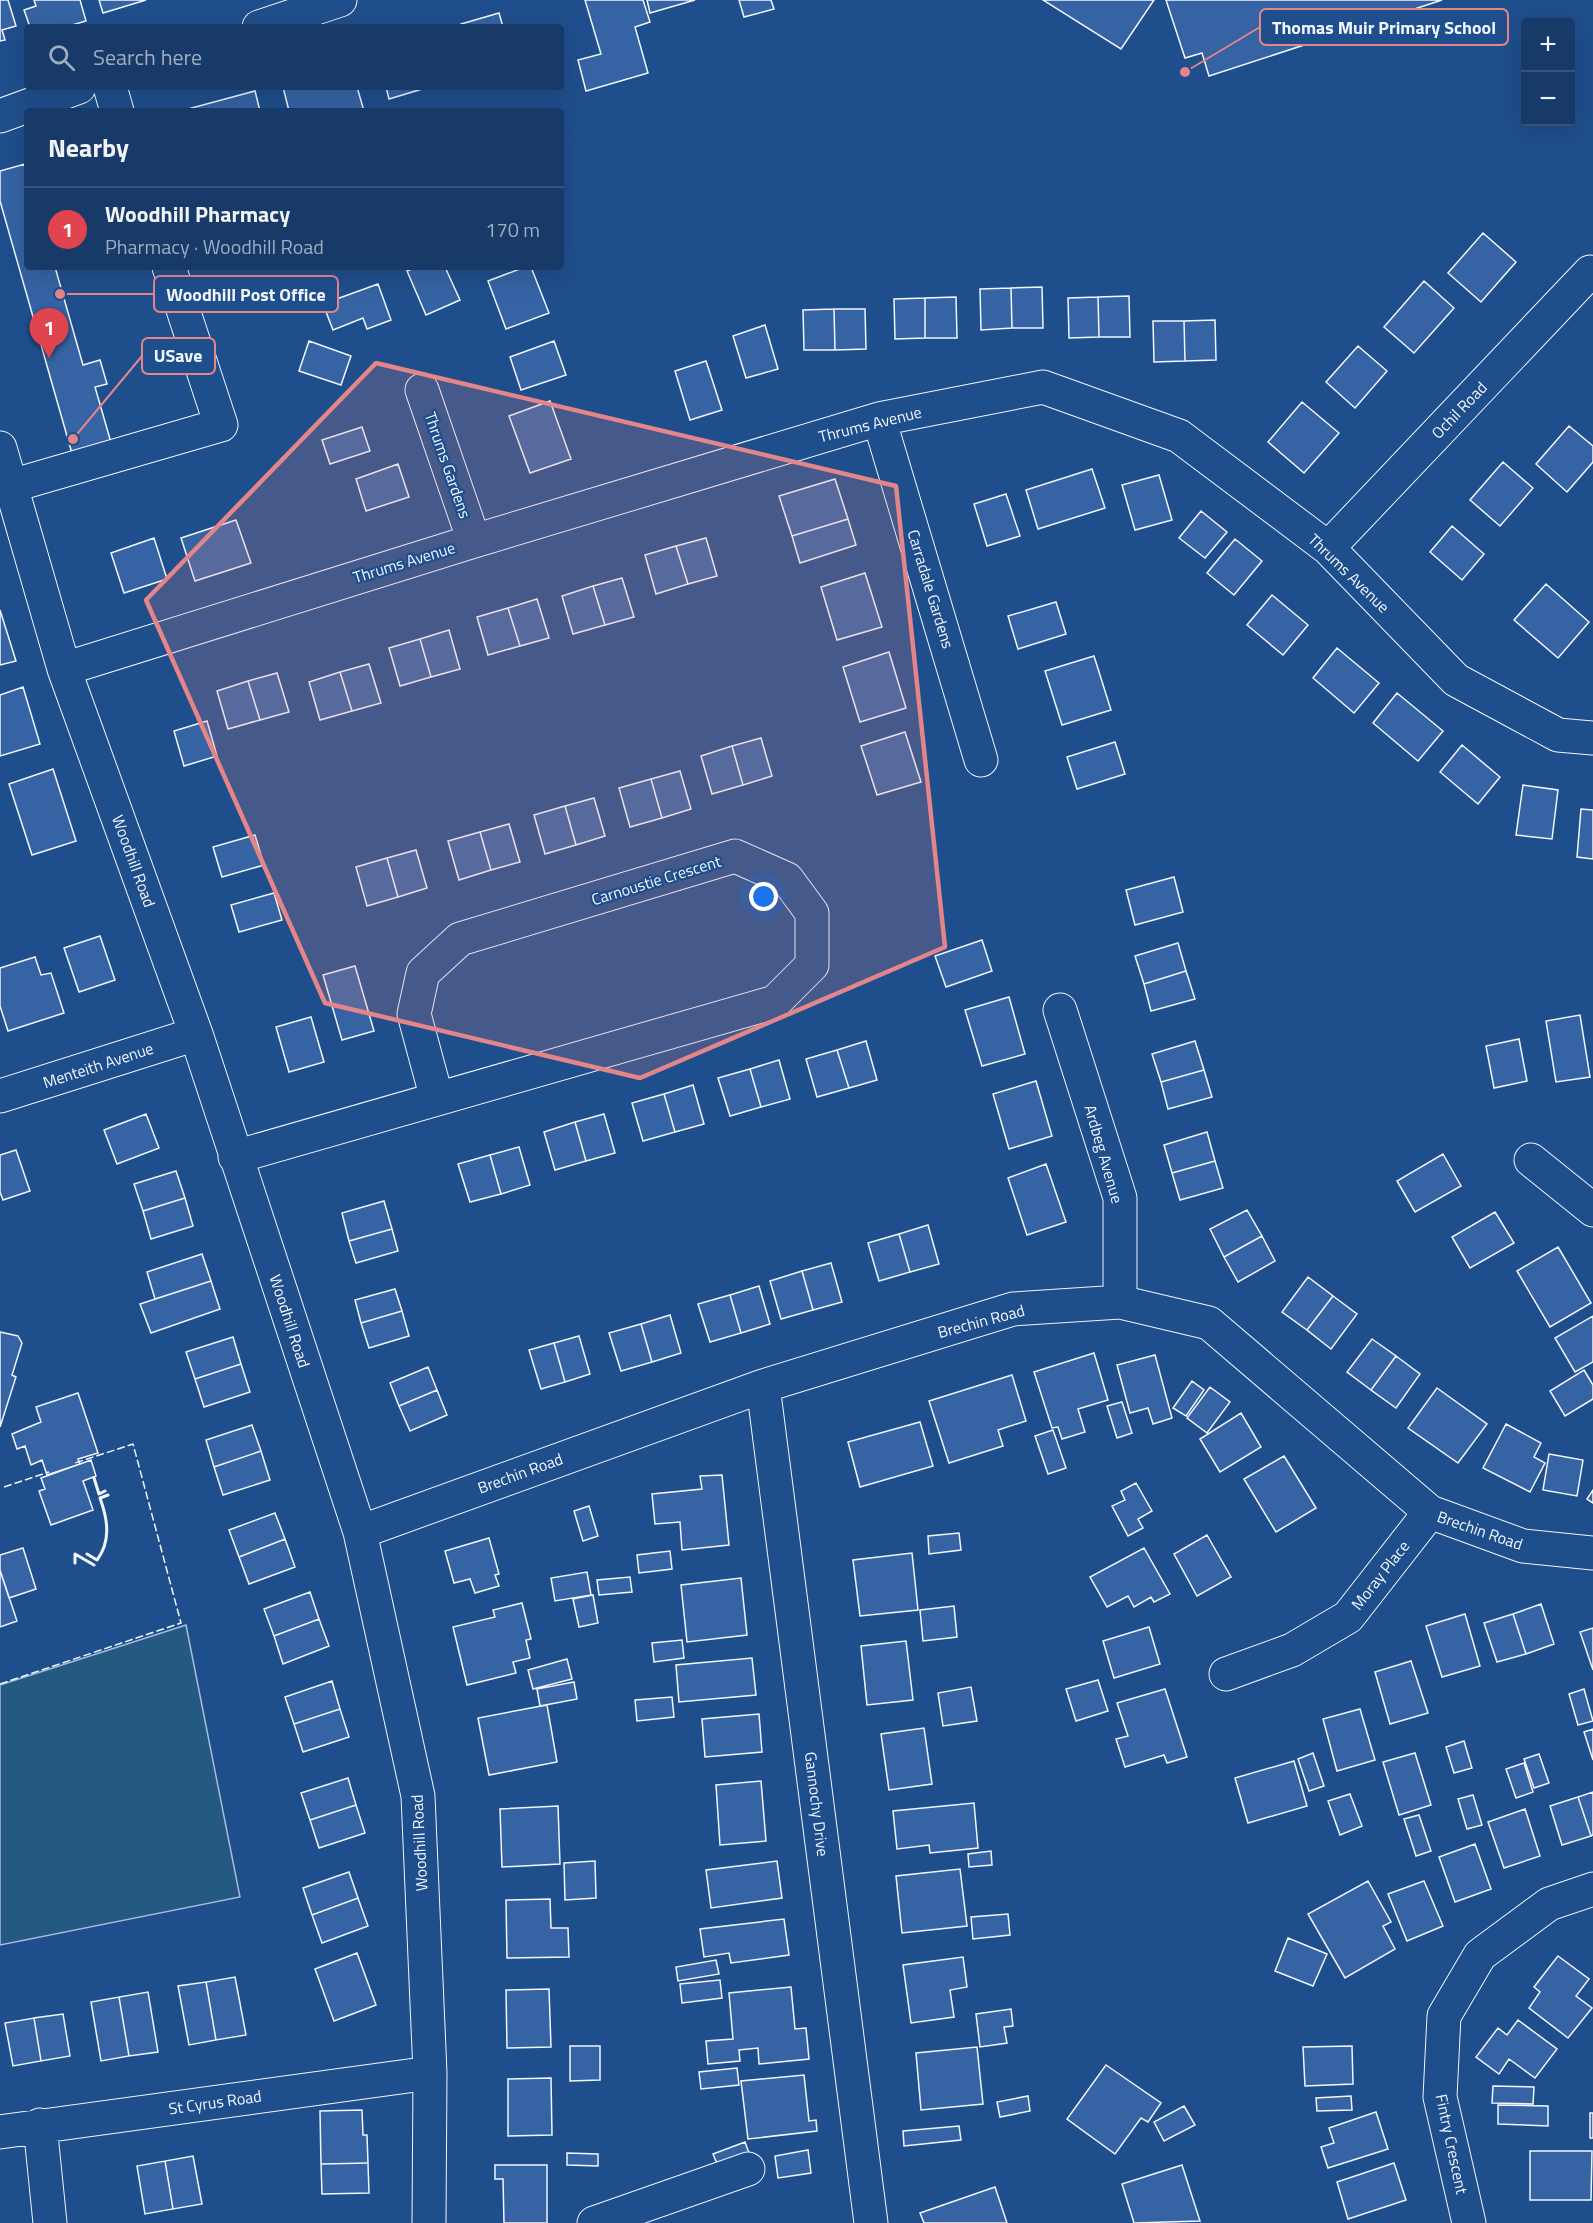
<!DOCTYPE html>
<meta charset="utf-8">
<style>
body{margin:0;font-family:"Titillium Web",sans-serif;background:#20416f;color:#f1f3f6}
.controls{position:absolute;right:18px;top:18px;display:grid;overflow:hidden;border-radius:6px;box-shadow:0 6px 24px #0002}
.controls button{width:54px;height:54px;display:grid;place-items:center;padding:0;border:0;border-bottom:2px solid #36547d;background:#173a69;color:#f1f3f6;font:30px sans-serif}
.you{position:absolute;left:764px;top:897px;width:21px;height:21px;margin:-15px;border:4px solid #fff;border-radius:50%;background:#1a73e8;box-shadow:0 0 0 9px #1a73e833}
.badge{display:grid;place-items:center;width:39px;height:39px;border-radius:50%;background:#8c9099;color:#fff;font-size:20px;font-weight:700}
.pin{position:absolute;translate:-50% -50px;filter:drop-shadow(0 2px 3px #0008)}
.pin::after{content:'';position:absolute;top:32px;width:21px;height:18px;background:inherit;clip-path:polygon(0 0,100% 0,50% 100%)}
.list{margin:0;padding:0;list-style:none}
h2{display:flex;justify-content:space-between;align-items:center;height:78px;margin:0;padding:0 24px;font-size:26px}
h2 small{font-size:20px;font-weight:400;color:#9eadc0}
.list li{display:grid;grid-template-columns:39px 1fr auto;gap:18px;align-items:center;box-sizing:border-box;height:84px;padding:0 24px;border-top:2px solid #36547d}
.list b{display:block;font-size:22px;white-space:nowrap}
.list p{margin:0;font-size:20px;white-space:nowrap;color:#9eadc0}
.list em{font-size:20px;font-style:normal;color:#9eadc0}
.icon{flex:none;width:33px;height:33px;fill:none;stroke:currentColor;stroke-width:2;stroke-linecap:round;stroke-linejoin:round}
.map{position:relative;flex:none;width:1593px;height:2223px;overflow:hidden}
.search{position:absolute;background:#173a69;box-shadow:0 6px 24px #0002;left:24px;top:24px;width:540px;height:66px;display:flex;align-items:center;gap:15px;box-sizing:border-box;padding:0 21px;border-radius:6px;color:#9eadc0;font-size:22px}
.panel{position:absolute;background:#173a69;box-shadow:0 6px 24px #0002;left:24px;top:108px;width:540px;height:162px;border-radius:6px}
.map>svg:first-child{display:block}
</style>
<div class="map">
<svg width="1593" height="2223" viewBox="0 0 1593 2223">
<rect width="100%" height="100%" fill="#1f4e8c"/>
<path fill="#245a82" stroke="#a8bbd7" stroke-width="1.5" d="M186 1625 240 1897 0 1945V1685Z"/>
<path fill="#3563a3" stroke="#f2f6ff" stroke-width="1.5" d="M0 0H8L16 26 2 30 5 40 0 41Z
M34 0H80L86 21 65 27H30L24 10 36 6Z
M99 0H146L103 13Z
M585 0H643L650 22 635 27 648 73 586 91 578 60 601 54Z
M647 0H695L650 13Z
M739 0H771L774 9 744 17Z
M1043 0H1154L1121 49Z
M1166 0H1442L1209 76 1202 53 1185 58Z
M499 13 503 27H462L461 24Z
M283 87H357L364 111H289Z
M386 87H429L389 99Z
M255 91 260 111H184V110Z
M25 164 27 267H55L83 365 100 360 107 384 95 387 112 446 73 457 0 201V171Z
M1483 233 1516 262 1481 302 1448 273Z
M417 267H445L460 300 426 315 407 271Z
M525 267H531L549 313 506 329 488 281Z
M1424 281 1454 308 1414 353 1384 327Z
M378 284 391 320 367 329 363 318 333 330 323 304Z
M1042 287 1043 328H1012L1011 288Z
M1011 288 1012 328 981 330 980 289Z
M1129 296 1130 337H1099L1098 297Z
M956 297 957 338H925V298Z
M1098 297 1099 337 1069 338 1068 298Z
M925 298V338L895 339 894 299Z
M834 309H865L866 349 835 350Z
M834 309 835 350H804L803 310Z
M1215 320 1216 360 1185 361 1184 321Z
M1153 321H1184L1185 361 1154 362Z
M765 325 778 369 746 378 733 336Z
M309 341 351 356 341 385 299 371Z
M554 341 566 375 521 390 510 357Z
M1358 346 1387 371 1355 408 1326 382Z
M706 361 722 410 690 420 675 371Z
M550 401 571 459 530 473 509 416Z
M1302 402 1339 433 1304 473 1268 442Z
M1569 426 1593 446V462L1567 492 1536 464Z
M362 427 370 451 330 464 322 440Z
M1503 462 1533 488 1500 526 1470 500Z
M398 464 409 497 366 511 356 479Z
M1092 469 1105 508 1038 529 1026 490Z
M1159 475 1172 520 1135 530 1122 485Z
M835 479 848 519 792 536 779 496Z
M1006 494 1020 536 987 546 974 504Z
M1201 511 1227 532 1205 558 1179 538Z
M848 519 856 545 800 563 792 536Z
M236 520 251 563 195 581 181 538Z
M1452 526 1484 554 1462 580 1430 552Z
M154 538 167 579 124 593 111 553Z
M706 538 717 576 688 584 676 546Z
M1235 539 1262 561 1234 595 1207 573Z
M676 546 688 584 656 594 645 555Z
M865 573 882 627 837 640 821 587Z
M622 578 634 617 605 625 593 586Z
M1546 584 1589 622 1558 658 1514 620Z
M593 586 605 625 573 634 562 596Z
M1272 595 1308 625 1283 655 1247 625Z
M537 599 549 638 520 646 508 608Z
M1056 602 1066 634 1018 649 1008 616Z
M508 608 520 646 488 655 477 617Z
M0 610 16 661 0 665Z
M449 630 460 669 431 677 420 639Z
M420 639 431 677 400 686 389 648Z
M1337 648 1379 683 1354 713 1313 678Z
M889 652 906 708 860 722 843 667Z
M1094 656 1111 710 1062 725 1045 671Z
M369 664 381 703 352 711 340 672Z
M340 672 352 711 320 720 309 682Z
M277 673 289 712 260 720 248 681Z
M248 681 260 720 228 729 217 691Z
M23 687 40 744 0 756V695Z
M1397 693 1443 731 1418 761 1373 723Z
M207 721 217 756 184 766 174 731Z
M905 732 921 782 877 795 861 746Z
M761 738 772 776 743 785 732 746Z
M1115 742 1125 774 1077 789 1067 757Z
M1462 745 1500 777 1478 804 1440 772Z
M732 746 743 785 712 794 701 756Z
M53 769 76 841 32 855 9 784Z
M680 771 691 809 662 818 651 779Z
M651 779 662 818 630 827 619 788Z
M1523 785 1558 790 1552 839 1516 835Z
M594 798 605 836 576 845 565 806Z
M565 806 576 845 545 854 534 815Z
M1581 809 1593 810V859L1577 857Z
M509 824 520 862 491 870 480 832Z
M480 832 491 870 459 880 448 841Z
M255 835 264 865 222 877 213 847Z
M416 850 427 888 398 897 387 858Z
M387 858 398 897 367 906 356 867Z
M1174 877 1183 912 1135 925 1126 890Z
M274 893 282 920 239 932 231 905Z
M100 936 115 980 79 992 64 948Z
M982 940 992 971 946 987 935 956Z
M1178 943 1186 971 1144 984 1135 956Z
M35 957 41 975 51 973 64 1013 8 1031 0 1006V968Z
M355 966 374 1031 342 1040 323 975Z
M1186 971 1195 999 1151 1011 1144 984Z
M1009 997 1025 1054 982 1066 965 1010Z
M1580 1015 1590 1077 1556 1082 1546 1021Z
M311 1017 324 1062 289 1072 276 1027Z
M1519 1039 1527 1081 1494 1088 1486 1046Z
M866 1041 877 1080 849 1088 837 1050Z
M1195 1041 1204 1070 1161 1082 1152 1054Z
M837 1050 849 1088 817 1097 806 1059Z
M779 1060 790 1099 761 1107 750 1069Z
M750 1069 761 1107 730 1116 718 1078Z
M1204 1070 1212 1097 1168 1109 1161 1082Z
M1036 1081 1052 1136 1009 1149 993 1094Z
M693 1085 704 1124 675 1132 664 1094Z
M664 1094 675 1132 643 1141 632 1103Z
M146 1114 159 1148 117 1164 104 1130Z
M604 1114 615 1153 586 1161 575 1122Z
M575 1122 586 1161 555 1170 544 1132Z
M1207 1132 1215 1161 1172 1173 1164 1145Z
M519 1147 530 1185 501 1194 490 1155Z
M16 1150 30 1191 3 1200 0 1192V1155Z
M1443 1154 1461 1186 1415 1212 1397 1181Z
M490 1155 501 1194 470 1202 458 1164Z
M1215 1161 1223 1188 1180 1200 1172 1173Z
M1046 1164 1066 1222 1027 1235 1008 1178Z
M176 1171 185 1198 143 1211 134 1184Z
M185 1198 193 1226 151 1239 143 1211Z
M384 1201 392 1229 349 1241 342 1213Z
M1247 1210 1262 1236 1224 1257 1210 1229Z
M1495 1212 1514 1243 1470 1268 1452 1237Z
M928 1225 939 1264 910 1272 899 1234Z
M392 1229 398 1251 356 1263 349 1241Z
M899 1234 910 1272 879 1281 868 1243Z
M1262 1236 1275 1261 1238 1282 1224 1257Z
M1558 1247 1591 1303 1550 1327 1517 1271Z
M202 1254 211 1281 155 1299 147 1272Z
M831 1263 842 1302 813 1310 802 1271Z
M802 1271 813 1310 781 1319 770 1281Z
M1308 1277 1333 1296 1307 1330 1282 1312Z
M211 1281 220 1309 151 1333 140 1304Z
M759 1286 770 1324 741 1333 730 1295Z
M395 1289 402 1311 361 1323 355 1300Z
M730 1295 741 1333 710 1342 698 1304Z
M1333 1296 1357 1314 1331 1349 1307 1330Z
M402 1311 409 1336 369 1348 361 1323Z
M670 1315 681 1353 652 1362 641 1324Z
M1593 1316V1362L1575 1372 1555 1338Z
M641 1324 652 1362 621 1371 609 1333Z
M0 1332 18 1336 22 1343 12 1375 16 1377 0 1427Z
M579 1336 590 1374 565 1382 554 1343Z
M233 1337 241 1364 195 1379 186 1352Z
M1372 1339 1396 1356 1371 1390 1347 1372Z
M554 1343 565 1382 541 1389 529 1350Z
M1094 1353 1108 1400 1078 1409 1085 1432 1062 1439 1058 1427 1052 1428 1034 1372Z
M1155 1355 1172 1418 1153 1424 1148 1408 1130 1413 1117 1365Z
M1396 1356 1420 1374 1396 1408 1371 1390Z
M241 1364 250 1392 204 1407 195 1379Z
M428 1367 437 1390 399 1406 390 1383Z
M1584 1370 1593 1385V1399L1565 1416 1550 1391Z
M1012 1375 1026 1421 998 1430 1003 1446 949 1463 929 1401Z
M1192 1381 1204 1390 1186 1416 1173 1408Z
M1210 1387 1230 1402 1207 1433 1187 1418Z
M1437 1388 1487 1424 1458 1463 1408 1428Z
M437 1390 447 1415 410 1431 399 1406Z
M78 1393 98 1453 78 1459 80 1464 47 1475 42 1460 31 1465 25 1446 17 1449 12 1434 41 1422 36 1407Z
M1122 1402 1132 1433 1117 1438 1107 1406Z
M1241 1413 1261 1447 1220 1472 1200 1439Z
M920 1422 933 1466 860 1487 848 1442Z
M1506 1424 1541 1443 1534 1457 1545 1463 1530 1492 1483 1468Z
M252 1425 261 1451 214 1467 206 1440Z
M1053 1430 1066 1468 1048 1474 1035 1436Z
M261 1451 270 1480 223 1495 214 1467Z
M1549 1454 1583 1460 1577 1496 1543 1490Z
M1284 1456 1316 1508 1276 1532 1244 1479Z
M91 1460 96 1476 83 1481 93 1510 51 1525 39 1491 45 1489 41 1478Z
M722 1475 729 1545 682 1550 680 1522 655 1524 652 1494 702 1489 700 1476Z
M1136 1483 1152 1511 1138 1519 1143 1528 1128 1536 1112 1506 1125 1500 1121 1491Z
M1593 1490V1503L1587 1499Z
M589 1506 598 1536 583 1541 574 1511Z
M275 1513 285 1539 239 1557 229 1530Z
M959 1533 961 1550 929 1554 928 1536Z
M1207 1535 1231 1577 1197 1596 1174 1554Z
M489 1538 499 1574 495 1575 499 1586 475 1593 470 1579 454 1583 445 1551Z
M285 1539 295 1567 249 1584 239 1557Z
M23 1548 36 1589 9 1598 0 1570V1555Z
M1144 1548 1170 1594 1154 1602 1151 1597 1134 1607 1128 1596 1107 1607 1090 1577Z
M670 1551 672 1569 639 1573 637 1555Z
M912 1553 918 1610 860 1616 853 1560Z
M0 1570 17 1621 0 1627Z
M587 1572 591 1595 555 1601 551 1578Z
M630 1577 632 1592 599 1595 597 1580Z
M741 1578 747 1635 687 1642 681 1585Z
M310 1592 319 1619 274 1636 264 1609Z
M593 1595 598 1623 579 1627 573 1599Z
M522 1603 531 1639 526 1640 530 1658 513 1662 516 1673 467 1685 453 1627 495 1617 493 1610Z
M1541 1604 1554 1644 1526 1654 1513 1614Z
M954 1606 957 1637 923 1641 920 1610Z
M1465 1614 1480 1666 1442 1677 1426 1626Z
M1513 1614 1526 1654 1497 1662 1484 1623Z
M319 1619 329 1646 283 1664 274 1636Z
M1149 1627 1160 1664 1114 1678 1103 1641Z
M1593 1628V1670L1580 1632Z
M682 1640 684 1658 654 1662 652 1643Z
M906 1641 913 1700 867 1705 861 1646Z
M752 1658 756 1695 679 1702 676 1665Z
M567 1659 572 1679 533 1689 528 1670Z
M1411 1661 1428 1713 1390 1724 1375 1672Z
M1098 1680 1108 1711 1076 1721 1066 1689Z
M332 1681 340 1709 294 1724 285 1697Z
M574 1682 577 1699 540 1706 537 1689Z
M971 1687 977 1721 943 1726 938 1693Z
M1165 1689 1187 1757 1167 1763 1164 1755 1125 1767 1116 1739 1128 1736 1117 1703Z
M1584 1689 1593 1721 1578 1725 1569 1694Z
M672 1697 674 1717 637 1721 635 1700Z
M547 1705 557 1762 489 1775 478 1718Z
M340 1709 349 1737 303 1752 294 1724Z
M1360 1709 1375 1760 1337 1771 1323 1719Z
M759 1714 762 1752 705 1757 702 1719Z
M924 1728 932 1784 889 1790 881 1734Z
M1593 1729V1760L1584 1732Z
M1464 1741 1472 1768 1454 1773 1446 1747Z
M1313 1753 1324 1786 1309 1791 1298 1759Z
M1415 1753 1431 1805 1399 1815 1383 1762Z
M1539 1754 1549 1783 1534 1788 1524 1759Z
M1294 1761 1307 1806 1248 1823 1235 1778Z
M1524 1763 1533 1792 1516 1798 1506 1769Z
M348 1778 356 1805 310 1820 301 1793Z
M761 1781 766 1841 720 1845 716 1785Z
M1593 1792V1835L1591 1836 1578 1797Z
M1350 1794 1362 1826 1340 1835 1328 1801Z
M1473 1795 1482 1825 1467 1829 1458 1799Z
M1578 1797 1591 1836 1562 1845 1550 1806Z
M974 1803 978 1848 930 1853 929 1845 897 1849 893 1811Z
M356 1805 365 1833 319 1848 310 1820Z
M558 1806 560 1864 502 1867 500 1809Z
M1525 1809 1540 1856 1504 1868 1488 1822Z
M1419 1815 1431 1851 1416 1856 1404 1819Z
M1475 1844 1491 1889 1455 1902 1439 1857Z
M991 1851 992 1865 969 1867 968 1854Z
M595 1861 596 1898 565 1900 564 1863Z
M777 1861 782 1898 711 1908 706 1870Z
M960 1869 967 1926 902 1933 896 1876Z
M349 1872 358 1898 312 1915 303 1888Z
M1368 1881 1391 1922 1383 1926 1395 1949 1345 1978 1308 1914Z
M1424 1881 1443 1926 1407 1941 1388 1894Z
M358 1898 368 1926 322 1943 312 1915Z
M550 1899 551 1928H568L569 1957 507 1958 506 1900Z
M1008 1914 1010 1935 973 1939 971 1917Z
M784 1919 789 1955 731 1963 729 1953 704 1957 700 1929Z
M1288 1938 1327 1954 1313 1986 1275 1971Z
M357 1953 376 2005 334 2021 315 1969Z
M1558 1956 1589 1979 1576 1996 1592 2008 1568 2038 1529 2008 1540 1992 1534 1987Z
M963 1957 967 1987 950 1990 954 2017 911 2023 903 1965Z
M716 1960 719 1974 678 1981 676 1967Z
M235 1977 246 2035 216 2040 206 1982Z
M720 1980 722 1998 682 2003 680 1984Z
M206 1982 216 2040 189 2045 178 1986Z
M791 1987 795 2029 806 2028 809 2059 759 2064 758 2048 739 2050 740 2061 708 2064 706 2041 733 2039 729 1993Z
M549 1989 551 2047 507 2048 506 1990Z
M148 1992 158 2052 129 2056 119 1997Z
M119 1997 129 2056 101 2061 91 2002Z
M1011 2009 1013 2026 1004 2027 1007 2043 980 2047 976 2014Z
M63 2014 70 2056 41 2061 34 2018Z
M34 2018 41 2061 13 2066 5 2023Z
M1518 2020 1557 2049 1535 2078 1509 2059 1499 2074 1476 2057 1498 2028 1507 2035Z
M570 2046H600V2080L570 2081Z
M1352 2046 1353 2084 1305 2086 1303 2047Z
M977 2047 983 2104 921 2110 916 2053Z
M1106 2065 1161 2103 1148 2122 1141 2118 1115 2154 1067 2119Z
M737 2068 739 2085 701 2089 699 2072Z
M804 2075 809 2121 816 2120 817 2131 748 2139 741 2081Z
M551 2078 552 2135 508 2136V2079Z
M1493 2086 1534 2087 1533 2104 1492 2103Z
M1028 2096 1030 2111 1000 2117 997 2102Z
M1351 2096 1352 2110 1317 2111 1316 2098Z
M1498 2105 1548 2106V2126L1498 2124Z
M1184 2106 1195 2125 1164 2141 1154 2122Z
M362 2110 363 2135H367L368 2163 321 2164 320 2111Z
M1376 2112 1388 2149 1328 2168 1321 2147 1334 2143 1329 2128Z
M1590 2113H1593V2138H1590Z
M959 2126 961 2140 904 2146 903 2131Z
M745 2142 752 2161 721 2173 713 2154Z
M808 2150 811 2173 778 2178 775 2156Z
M1530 2151H1592L1591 2200H1530Z
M567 2153 598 2154V2166L567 2165Z
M193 2156 202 2204 173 2209 165 2161Z
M165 2161 173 2209 145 2214 137 2166Z
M368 2163 369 2193 322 2194 321 2164Z
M1394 2163 1406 2200 1348 2219 1337 2182Z
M495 2165H547V2223H504L503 2179H495Z
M1182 2165 1200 2221 1134 2223 1122 2184Z
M995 2187 1007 2223H924L920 2213Z"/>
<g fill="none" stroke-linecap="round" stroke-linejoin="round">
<g stroke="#f2f6ff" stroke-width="35">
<path id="minor" d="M259 27 340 0
M110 87 117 111
M0 116 79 87
M422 390 474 541
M879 419 981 760
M0 448 64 669 196 1034 360 1532 418 1796 430 2073 429 2223
M11 486 221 425 169 267
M1328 548 1590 272
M64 669 474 541 879 419 1043 387 1179 436 1328 548 1456 680 1558 735 1593 738
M1060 1010 1120 1198V1302
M0 1096 196 1034
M235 1157 775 1002 812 965V913L787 879 735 856 460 939 423 973 414 1014 437 1099
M1531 1160 1593 1210
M763 1386 871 2223
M360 1532 763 1386 1013 1309 1120 1302 1209 1323 1430 1512 1523 1546 1593 1553
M1226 1674 1292 1650 1348 1617 1430 1512
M40 2125 50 2223
M0 2132 430 2073
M594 2223 748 2169
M1469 2223 1440 2097 1444 2016 1480 1955 1549 1904 1593 1889"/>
</g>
<use href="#minor" stroke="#1f4e8c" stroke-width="33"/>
<path stroke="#f2f6ff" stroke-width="1.5" stroke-dasharray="8 3" stroke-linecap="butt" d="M4 1487 49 1472
M0 1684 181 1623 133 1444 75 1463"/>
<path stroke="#f2f6ff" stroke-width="3" d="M94 1478 99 1494 105 1491
M87 1554 97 1560C111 1541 108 1520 100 1498L108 1495
M75 1563V1554L94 1565"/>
</g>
<path fill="#e38589" fill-opacity="0.2" stroke="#e38589" stroke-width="4.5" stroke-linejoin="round" d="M376 363 896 486 945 947 640 1078 325 1003 146 600Z"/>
<g text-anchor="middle" stroke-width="4.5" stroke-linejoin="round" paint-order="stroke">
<g font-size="16" fill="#f2f6ff" stroke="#1f4e8c">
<text transform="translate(1459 410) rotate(-46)" y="6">Ochil Road</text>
<text transform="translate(870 424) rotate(-14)" y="6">Thrums Avenue</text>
<text transform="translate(448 465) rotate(71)" y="6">Thrums Gardens</text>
<text transform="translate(404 562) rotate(-17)" y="6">Thrums Avenue</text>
<text transform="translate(1349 573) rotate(44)" y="6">Thrums Avenue</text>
<text transform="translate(931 589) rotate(73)" y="6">Carradale Gardens</text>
<text transform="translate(134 861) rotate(70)" y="6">Woodhill Road</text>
<text transform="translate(656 880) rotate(-17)" y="6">Carnoustie Crescent</text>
<text transform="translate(98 1065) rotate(-18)" y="6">Menteith Avenue</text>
<text transform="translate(1104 1154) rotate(74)" y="6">Ardbeg Avenue</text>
<text transform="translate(290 1321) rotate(72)" y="6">Woodhill Road</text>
<text transform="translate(981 1321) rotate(-15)" y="6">Brechin Road</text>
<text transform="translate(520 1473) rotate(-20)" y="6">Brechin Road</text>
<text transform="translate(1480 1530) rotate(19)" y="6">Brechin Road</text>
<text transform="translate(1380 1575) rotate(-52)" y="6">Moray Place</text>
<text transform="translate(817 1804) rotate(83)" y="6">Gannochy Drive</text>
<text transform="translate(419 1843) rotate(-93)" y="6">Woodhill Road</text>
<text transform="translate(215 2102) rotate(-8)" y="6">St Cyrus Road</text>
<text transform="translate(1452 2144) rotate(78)" y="6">Fintry Crescent</text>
</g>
</g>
<path fill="none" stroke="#e38589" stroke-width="2" d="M1185 72L1260 27M60 294L154 294M73 439L142 356"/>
<g fill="#e38589" stroke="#1f4e8c" stroke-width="2">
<circle cx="1185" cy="72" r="6"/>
<circle cx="60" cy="294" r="6"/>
<circle cx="73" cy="439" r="6"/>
</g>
<g fill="#1f4e8c" stroke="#e38589" stroke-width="2">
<rect x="1260" y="9" width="248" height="36" rx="6"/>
<rect x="154" y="276" width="184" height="36" rx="6"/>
<rect x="142" y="338" width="73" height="36" rx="6"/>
</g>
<g font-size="18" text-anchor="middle" font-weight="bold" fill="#f2f6ff">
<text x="1384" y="34">Thomas Muir Primary School</text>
<text x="246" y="301">Woodhill Post Office</text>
<text x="178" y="362">USave</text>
</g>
</svg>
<div class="controls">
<button>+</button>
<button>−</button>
</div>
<div class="you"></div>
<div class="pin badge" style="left:49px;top:358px;background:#e0444e">1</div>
<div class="search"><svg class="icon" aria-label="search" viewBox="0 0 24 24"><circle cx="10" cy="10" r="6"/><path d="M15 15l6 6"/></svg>Search here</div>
<section class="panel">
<h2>Nearby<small></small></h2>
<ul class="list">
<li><span class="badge" style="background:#e0444e">1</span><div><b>Woodhill Pharmacy</b><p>Pharmacy · Woodhill Road</p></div><em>170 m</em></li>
</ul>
</section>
</div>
